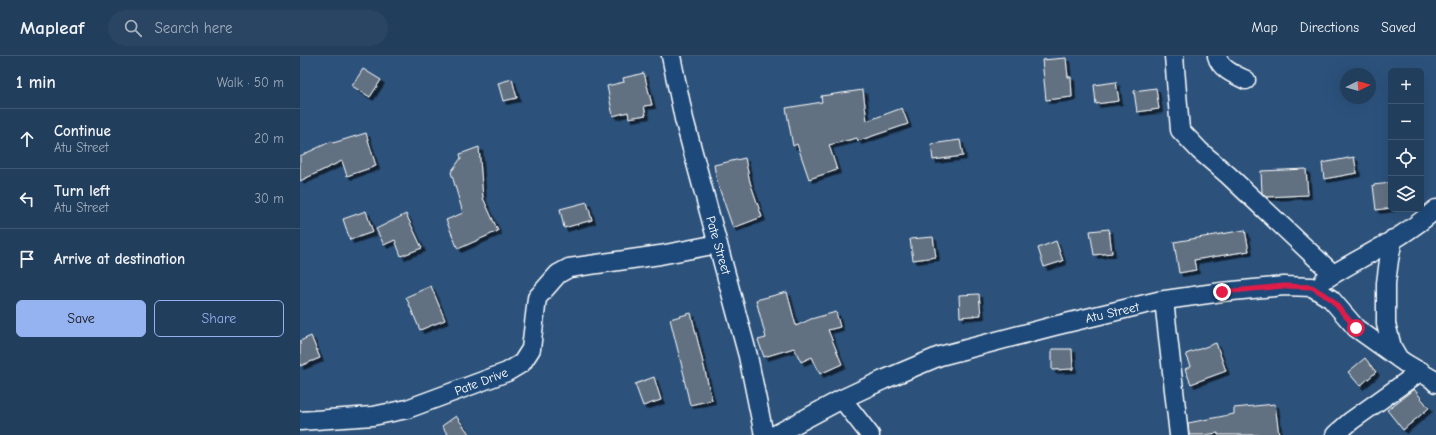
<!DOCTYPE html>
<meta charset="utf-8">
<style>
body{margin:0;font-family:"Comic Neue",sans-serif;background:#294563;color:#f1f3f6}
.controls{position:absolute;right:12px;top:12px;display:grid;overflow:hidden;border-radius:6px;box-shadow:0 4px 16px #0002}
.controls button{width:36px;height:36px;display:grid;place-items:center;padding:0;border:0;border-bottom:1px solid #3e5772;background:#213e5d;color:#f1f3f6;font:20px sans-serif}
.compass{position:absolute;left:1040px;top:12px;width:36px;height:36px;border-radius:50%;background:#213e5d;box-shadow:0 4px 16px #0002;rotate:85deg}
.stop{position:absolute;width:12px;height:12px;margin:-9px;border:3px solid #e11d48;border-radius:50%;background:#fff}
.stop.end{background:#e11d48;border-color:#fff;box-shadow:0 1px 4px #0008}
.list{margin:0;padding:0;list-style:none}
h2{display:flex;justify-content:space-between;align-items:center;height:52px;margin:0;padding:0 16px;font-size:17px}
h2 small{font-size:13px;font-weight:400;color:#a2aebc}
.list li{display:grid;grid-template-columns:26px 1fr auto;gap:12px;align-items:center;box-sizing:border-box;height:60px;padding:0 16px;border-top:1px solid #3e5772}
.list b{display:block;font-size:15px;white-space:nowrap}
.list p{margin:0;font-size:13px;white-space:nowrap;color:#a2aebc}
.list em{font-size:13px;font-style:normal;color:#a2aebc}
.actions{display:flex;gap:8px;padding:12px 16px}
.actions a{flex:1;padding:9px 0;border:1px solid #95b2f1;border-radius:6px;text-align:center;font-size:14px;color:#95b2f1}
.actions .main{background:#95b2f1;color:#111}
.icon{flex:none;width:22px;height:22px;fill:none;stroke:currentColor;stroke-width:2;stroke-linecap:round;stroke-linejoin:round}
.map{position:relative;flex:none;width:1136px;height:379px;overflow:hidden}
header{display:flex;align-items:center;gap:24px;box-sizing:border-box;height:56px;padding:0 20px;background:#213e5d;border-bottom:1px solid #3e5772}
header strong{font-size:19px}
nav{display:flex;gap:22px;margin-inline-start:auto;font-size:14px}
.search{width:280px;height:36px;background:#294563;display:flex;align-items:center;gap:10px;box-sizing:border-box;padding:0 14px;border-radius:22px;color:#a2aebc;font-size:15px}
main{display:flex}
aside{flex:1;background:#213e5d}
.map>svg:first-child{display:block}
</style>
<header>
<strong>Mapleaf</strong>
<div class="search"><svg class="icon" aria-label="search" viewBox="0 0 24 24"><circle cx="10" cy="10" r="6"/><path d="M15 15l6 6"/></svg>Search here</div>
<nav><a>Map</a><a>Directions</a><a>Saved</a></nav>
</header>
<main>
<aside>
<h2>1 min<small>Walk · 50 m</small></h2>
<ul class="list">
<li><svg class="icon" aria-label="ahead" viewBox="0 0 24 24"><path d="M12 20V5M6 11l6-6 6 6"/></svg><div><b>Continue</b><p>Atu Street</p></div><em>20 m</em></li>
<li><svg class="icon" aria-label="left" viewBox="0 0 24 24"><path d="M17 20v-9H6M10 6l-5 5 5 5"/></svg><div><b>Turn left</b><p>Atu Street</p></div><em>30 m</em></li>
<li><svg class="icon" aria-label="arrive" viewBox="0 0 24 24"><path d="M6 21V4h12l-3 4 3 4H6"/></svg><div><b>Arrive at destination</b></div></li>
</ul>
<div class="actions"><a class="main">Save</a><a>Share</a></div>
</aside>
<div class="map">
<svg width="1136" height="379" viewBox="0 0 1136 379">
<defs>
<filter id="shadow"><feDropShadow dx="3.5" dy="3.5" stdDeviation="0" flood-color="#0009"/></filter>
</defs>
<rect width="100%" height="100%" fill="#2c527c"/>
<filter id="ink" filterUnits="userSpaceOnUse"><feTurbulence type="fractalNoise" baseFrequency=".025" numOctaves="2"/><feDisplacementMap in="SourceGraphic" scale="8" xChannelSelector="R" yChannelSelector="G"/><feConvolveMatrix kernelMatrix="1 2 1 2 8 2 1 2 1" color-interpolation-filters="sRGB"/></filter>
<g filter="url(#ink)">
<path fill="#627182" stroke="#fff" filter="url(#shadow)" d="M766 2 768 21H771L772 41 746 44 742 4Z
M63 13 81 24 70 41 52 30Z
M344 17 352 49 344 50 346 59 329 62 328 56 313 60 307 30 324 26 323 22Z
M212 23 217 42 203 45 198 27Z
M816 26 819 45 796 48 794 29Z
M856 32 859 53 837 56 834 35Z
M563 34 567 65 602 52 608 68 558 85 557 82 529 89 537 114 509 123 497 88 493 90 486 52 522 46 521 40Z
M66 77 76 110 47 120 42 105 0 125V100L32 85 33 87Z
M660 84 663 100 633 104 631 88Z
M179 91 183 142 198 175 158 193 146 164 163 157 151 116 161 102 160 98Z
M1054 101 1057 117 1024 123 1022 107Z
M445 102 450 126 462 161 433 172 417 126 414 109Z
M1006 113 1008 139 966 141 962 137 961 115Z
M1091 127V152L1076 154 1073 129Z
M287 146 292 164 264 172 260 153Z
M66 155 73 176 50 184 43 163Z
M106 158 122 192 101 200 95 184 84 189 76 173Z
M809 173 812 197 794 199 790 175Z
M945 174 949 195 894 204 896 214 879 217 874 186Z
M633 181 636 201 613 204 610 183Z
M756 185 763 205 744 211 738 192Z
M131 230 145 264 120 274 106 241Z
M487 236 496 270 511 263 536 256 540 271 528 274 542 308 520 318 512 301 501 306 494 292 464 301 458 284 466 282 456 244Z
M679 238 681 259 660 261 659 239Z
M391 257 412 344 390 349 384 323H385L370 263Z
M11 280 20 302 0 310V285Z
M916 287 926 315 891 328 885 313 891 310 886 298Z
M752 293H772L773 313 752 314Z
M1065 302 1076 316 1060 330 1048 316Z
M354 321 361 344 343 350 335 328Z
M1114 333 1129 352 1103 374 1087 354Z
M975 348 979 379H918V377L904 379H889L888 367 934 358V352Z
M156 360 170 379H148L142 370Z"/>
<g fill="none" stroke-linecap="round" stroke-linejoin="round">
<g stroke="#fff" stroke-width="21">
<path id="minor" d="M371 0 384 63 448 300 464 379
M874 0 880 74 900 95 928 119 1033 218
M917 0C920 13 935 19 946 24
M1093 183 1089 204 1086 227V268L1092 291 1099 303
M1024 224C1060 201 1104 182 1136 153
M864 244 879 379
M542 343 570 379
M0 365 73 360 107 353 207 316 222 307 231 293 237 242 258 218 269 212 360 199 418 188
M475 379 542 343 583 324 640 300 754 270 858 245 922 236 984 230 1012 231 1031 243 1056 272 1105 307 1132 323 1136 327
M1035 379 1051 365 1121 315"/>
</g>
<use href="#minor" stroke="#1f4a7a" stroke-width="18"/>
</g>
</g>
<g fill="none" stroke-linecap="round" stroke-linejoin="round" filter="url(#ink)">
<path stroke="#e11d48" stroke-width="5" d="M922 236 984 230 1012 231 1031 243 1056 272"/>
</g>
<g text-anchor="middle" stroke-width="3" stroke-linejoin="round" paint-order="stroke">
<g font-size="13" fill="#fff" stroke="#1f4a7a">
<text transform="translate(419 189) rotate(74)" y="5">Pate Street</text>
<text transform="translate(812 256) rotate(-13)" y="5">Atu Street</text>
<text transform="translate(181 325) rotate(-21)" y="5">Pate Drive</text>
</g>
</g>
</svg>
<div class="controls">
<button>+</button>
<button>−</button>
<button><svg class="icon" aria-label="locate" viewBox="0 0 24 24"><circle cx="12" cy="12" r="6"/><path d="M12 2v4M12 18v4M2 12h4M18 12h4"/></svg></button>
<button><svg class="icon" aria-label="layers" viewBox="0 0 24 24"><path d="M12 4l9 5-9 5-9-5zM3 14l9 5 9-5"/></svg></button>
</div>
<svg class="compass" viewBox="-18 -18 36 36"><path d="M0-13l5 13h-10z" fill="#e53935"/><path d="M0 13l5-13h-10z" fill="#a2aebc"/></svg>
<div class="stop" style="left:1056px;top:272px"></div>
<div class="stop end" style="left:922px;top:236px"></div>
</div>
</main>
